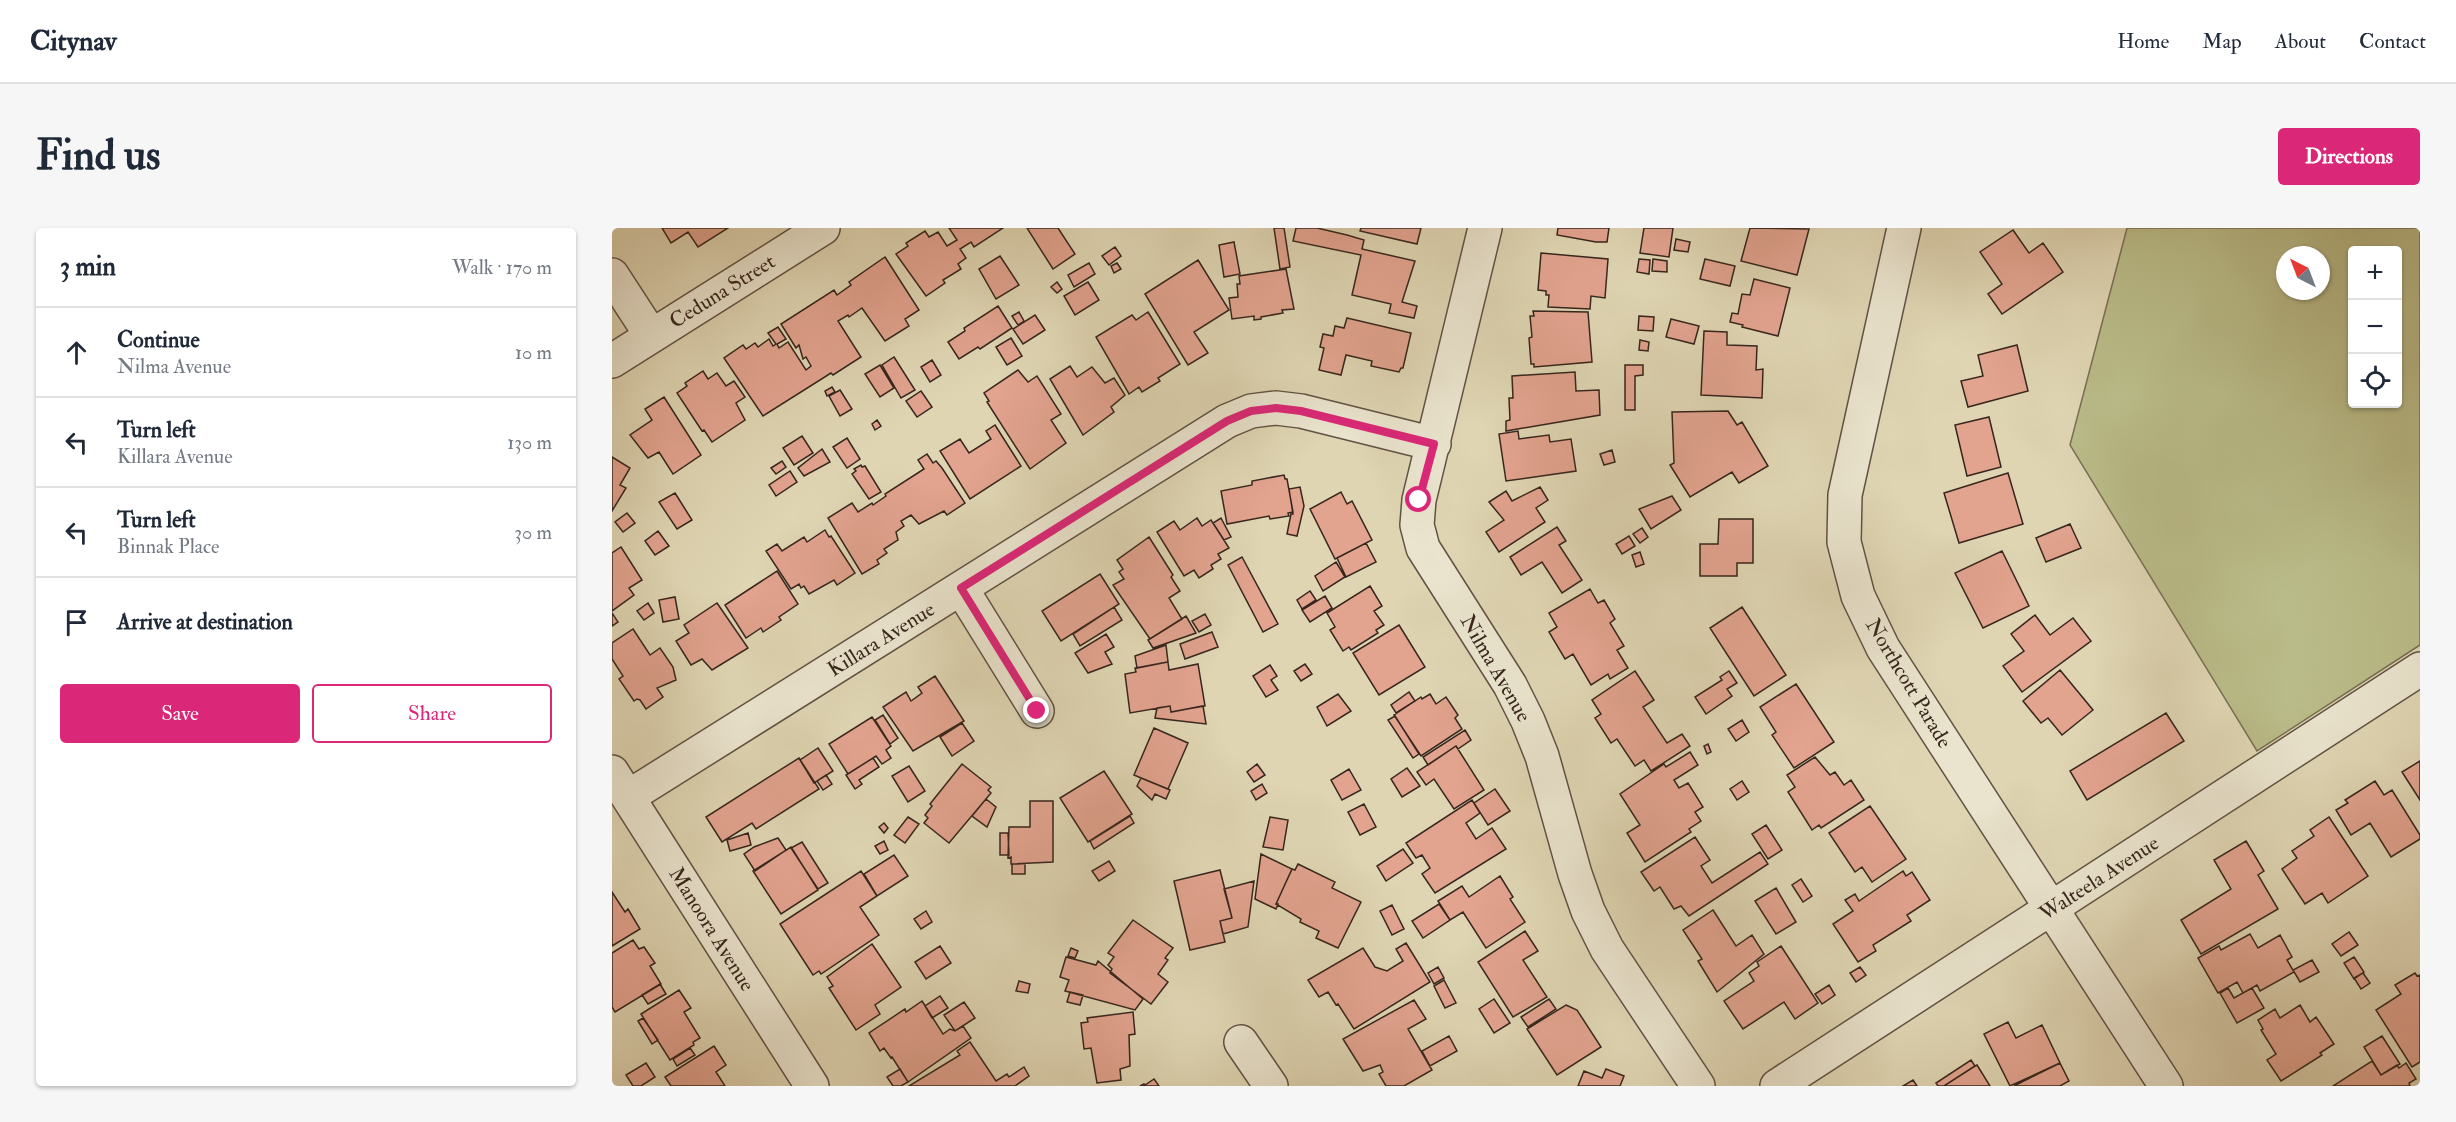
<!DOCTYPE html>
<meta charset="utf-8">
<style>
body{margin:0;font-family:"IM FELL Double Pica",serif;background:#f6f6f7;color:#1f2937}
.controls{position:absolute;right:18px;top:18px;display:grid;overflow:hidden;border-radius:6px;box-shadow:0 2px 4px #0004}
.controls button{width:54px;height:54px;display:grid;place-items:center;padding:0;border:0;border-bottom:2px solid #e0e1e3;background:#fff;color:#1f2937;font:30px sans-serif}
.compass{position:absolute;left:1664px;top:18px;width:54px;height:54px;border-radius:50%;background:#fff;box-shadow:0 2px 4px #0004;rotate:318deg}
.stop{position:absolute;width:18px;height:18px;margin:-14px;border:4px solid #db2777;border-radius:50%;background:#fff}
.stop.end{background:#db2777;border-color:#fff;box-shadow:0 2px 6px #0008}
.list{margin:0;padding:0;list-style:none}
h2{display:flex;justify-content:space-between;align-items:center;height:78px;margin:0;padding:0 24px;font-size:26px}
h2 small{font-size:20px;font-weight:400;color:#747a83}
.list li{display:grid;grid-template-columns:39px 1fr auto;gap:18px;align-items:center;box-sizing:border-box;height:90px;padding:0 24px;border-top:2px solid #e0e1e3}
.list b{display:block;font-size:22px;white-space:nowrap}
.list p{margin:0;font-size:20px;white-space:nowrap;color:#747a83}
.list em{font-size:20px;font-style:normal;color:#747a83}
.actions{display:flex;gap:12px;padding:18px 24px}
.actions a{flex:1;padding:14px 0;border:2px solid #db2777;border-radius:6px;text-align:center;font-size:21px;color:#db2777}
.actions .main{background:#db2777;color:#fff}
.icon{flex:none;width:33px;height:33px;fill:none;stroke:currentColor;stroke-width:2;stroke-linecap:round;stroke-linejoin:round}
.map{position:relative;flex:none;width:1808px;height:858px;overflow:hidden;border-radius:6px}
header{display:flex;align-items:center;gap:36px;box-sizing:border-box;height:84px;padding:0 30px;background:#fff;border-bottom:2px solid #e0e1e3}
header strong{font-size:28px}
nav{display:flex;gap:33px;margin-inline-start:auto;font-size:21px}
.intro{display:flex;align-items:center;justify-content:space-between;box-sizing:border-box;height:144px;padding:0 36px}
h1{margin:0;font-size:42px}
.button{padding:15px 27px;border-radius:6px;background:#db2777;color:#fff;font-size:21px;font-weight:700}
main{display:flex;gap:36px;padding:0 36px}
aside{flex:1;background:#fff;border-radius:6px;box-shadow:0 2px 4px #0004}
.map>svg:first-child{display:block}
</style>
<header>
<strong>Citynav</strong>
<nav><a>Home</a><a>Map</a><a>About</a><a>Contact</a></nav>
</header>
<div class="intro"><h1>Find us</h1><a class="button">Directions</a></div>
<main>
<aside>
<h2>3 min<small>Walk · 170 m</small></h2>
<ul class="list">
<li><svg class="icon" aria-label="ahead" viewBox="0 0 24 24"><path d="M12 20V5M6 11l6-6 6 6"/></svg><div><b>Continue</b><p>Nilma Avenue</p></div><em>10 m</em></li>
<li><svg class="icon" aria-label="left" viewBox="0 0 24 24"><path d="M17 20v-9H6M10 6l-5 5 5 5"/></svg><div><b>Turn left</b><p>Killara Avenue</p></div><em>130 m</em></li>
<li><svg class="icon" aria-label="left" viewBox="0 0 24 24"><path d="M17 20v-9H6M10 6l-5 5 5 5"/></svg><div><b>Turn left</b><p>Binnak Place</p></div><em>30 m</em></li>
<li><svg class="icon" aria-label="arrive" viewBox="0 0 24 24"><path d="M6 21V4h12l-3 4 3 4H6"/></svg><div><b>Arrive at destination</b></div></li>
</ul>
<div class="actions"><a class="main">Save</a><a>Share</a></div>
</aside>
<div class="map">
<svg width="1808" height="858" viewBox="0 0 1808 858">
<rect width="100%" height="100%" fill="#dfd5b3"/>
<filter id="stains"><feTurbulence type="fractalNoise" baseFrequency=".00333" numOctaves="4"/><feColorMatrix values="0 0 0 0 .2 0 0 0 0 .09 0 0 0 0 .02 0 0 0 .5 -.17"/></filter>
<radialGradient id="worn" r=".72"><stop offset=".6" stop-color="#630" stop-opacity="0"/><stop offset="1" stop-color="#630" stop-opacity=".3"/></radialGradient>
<path fill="#b9bb88" stroke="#787052" stroke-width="1.5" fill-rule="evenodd" d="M1515 0H1808V417L1645 523 1458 217ZM1740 22H1786V176H1740ZM1673 27H1709V63H1673Z"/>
<path fill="#e2a38f" stroke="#37261d" stroke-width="1.5" d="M50 0H116L86 19 76 4 59 15Z
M337 0H391L362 19 359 14 348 21 354 30 346 36 349 41 331 52 333 55 314 68 284 26 296 18 294 15 313 3 317 9 326 4 335 18 345 12Z
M415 0H446L463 26 441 41Z
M662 0H672L678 39 668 41Z
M684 0H705L735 7 752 12 750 21 803 33 790 74 805 78 802 90 777 85 779 76 740 67 749 27 681 13Z
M749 0H748H809L805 16 748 3Z
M946 0H997L995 14H984L945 7Z
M1032 0H1061L1057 29 1028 25Z
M1138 0 1197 1 1185 47 1129 33Z
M1401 2 1417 25 1431 15 1451 44 1390 86 1376 66 1390 56 1368 24Z
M1064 11 1078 14 1076 24 1062 22Z
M622 14 628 46 612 49 607 17Z
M503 19 509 28 497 37 490 28Z
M929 25 996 31 993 70 979 68 978 81 936 79 937 67H934V63L926 62Z
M388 28 407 57 384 71 367 41Z
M273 29 307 82 293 91 297 98 273 113 250 80 237 89 236 87 226 93 249 129 221 147 219 145 151 188 112 130 131 117 134 121 143 115 146 119 157 111 161 118 164 116 156 105 166 99 174 111 165 116 167 120 176 114 194 142 199 138 194 129 191 131 187 117 184 120 169 96 222 62 225 67 239 57 237 54Z
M1027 31 1038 32 1037 46 1025 44Z
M1041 31 1055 33V44L1040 43Z
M1093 31 1123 38 1118 58 1088 51Z
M586 32 617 82 582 104 596 125 576 137 533 66Z
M477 35 483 46 462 59 456 47Z
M505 35 509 41 502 45 499 38Z
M674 41 682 81 670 82 671 85 649 89V91L642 92V88L620 91 617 70 626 69 625 56H628L627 48Z
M1142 51 1178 60 1166 108 1130 99 1131 97 1118 94 1120 85 1126 86 1130 66 1138 67Z
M445 54 450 61 445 65 439 59Z
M476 54 487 72 463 87 452 68Z
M386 78 400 100 368 121 366 119 347 131 336 114 353 103 352 100Z
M921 83 976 84 980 134 922 139V136H919L917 110 920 109 918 88H922Z
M407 84 412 93 406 97 400 88Z
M536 84 568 136 546 150 548 153 530 164 527 159 517 166 484 109 520 87 524 92Z
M423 87 433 102 411 116 401 101Z
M1027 88 1042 89 1041 103 1026 102Z
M735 90 799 105 791 140H789L787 144 759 138 760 133 734 127 729 147 707 142 712 120 708 119 711 106 721 108 723 98 732 100Z
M1059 91 1087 98 1082 116 1054 109Z
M1092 103 1115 104V117L1145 118 1144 142 1151 141 1150 170 1089 167Z
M399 110 410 128 395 137 384 119Z
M1028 112 1037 114 1036 123 1027 122Z
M1405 117 1416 163 1356 179 1349 153 1371 148 1366 127Z
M282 129 303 162 289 170 270 137Z
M320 132 329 147 318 154 309 139Z
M268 137 282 160 268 169 253 146Z
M1013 137H1031V147L1023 148V182H1013Z
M458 138 465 149 480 139 493 155 502 150 513 167 499 179 502 184 471 207 438 151Z
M406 142 416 154 425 148 449 186 439 192 454 215 418 241 375 174 377 173 372 165Z
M91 143 96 151 105 145 114 158 122 153 133 169 124 175 133 192 100 214 92 202 90 203 65 165 75 158 73 155Z
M963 144 964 163 987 162 988 187 894 203V193L898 192 897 170H901L900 148Z
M220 159 223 164 215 168 213 163Z
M228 162 240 181 228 188 217 168Z
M309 163 320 179 305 189 294 173Z
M52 169 89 227 61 246 47 224 36 230 18 207 40 192 33 181Z
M1116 183 1125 197 1130 194 1156 238 1127 255 1120 244 1078 269 1058 237 1062 235 1060 184Z
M1377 189 1389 239 1355 248 1343 197Z
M265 192 269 198 263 202 260 196Z
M383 197 409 238 358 271 328 223 348 211 357 225 379 211 374 203Z
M906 203 907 211 937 207 938 214 959 211 964 243 894 253 887 206Z
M190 208 201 225 182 237 171 220Z
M235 210 248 231 235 240 221 219Z
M210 221 218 234 192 248 186 240Z
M1000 222 1003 234 992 237 988 226Z
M315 226 321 235 324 233 330 240 353 275 335 287 332 283 307 296 299 287 289 293 292 298 284 304 286 312 272 321 275 325 265 332 267 336 250 346 216 290 240 275 246 284 260 275 261 277 274 268 273 266 312 241 306 232Z
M0 229 18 240 8 257 14 260 0 283Z
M170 233 174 239 164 246 159 240Z
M249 237 250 239 253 238 269 264 257 271 240 246 244 243 242 241Z
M178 243 185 254 164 268 157 257Z
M1396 245 1411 296 1347 315 1332 265Z
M672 247 673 251H675L681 284 676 285 677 288 658 291 657 288 615 296 609 263 640 257V253Z
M688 259 692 278 685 308 675 306 679 286H681L677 261Z
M928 259 936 272 924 280 933 294 887 324 874 304 892 292 877 274 894 263 900 273Z
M729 264 735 276 740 273 760 312 723 331 698 281Z
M63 265 80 292 65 301 47 274Z
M1060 268 1069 282 1039 301 1027 281Z
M15 285 23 295 11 304 3 294Z
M585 290 590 298 599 292 617 320 606 326 609 331 599 337 601 341 587 350 582 342 572 348 545 304 562 293 568 302Z
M609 290 619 309 612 312 601 295Z
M1107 291H1141V335H1125V348H1088V316H1106Z
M1458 296 1469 320 1434 334 1424 310Z
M945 299 954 313 947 317 970 352 950 365 930 334 909 347 898 329Z
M1030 300 1036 309 1028 315 1021 306Z
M213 302 217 309 219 308 243 345 225 357 222 352 197 366 192 358 189 360 187 356 179 361 154 323 165 316 170 323 192 309 195 314Z
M46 303 57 318 43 327 33 313Z
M1017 308 1023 318 1010 326 1004 316Z
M537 309 561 347 559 349 568 363 557 370 570 391 538 411 501 357 512 351 507 344 511 341 505 332Z
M754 315 764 334 734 349 725 330Z
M9 319 30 352 17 360 22 367 0 383V325Z
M1390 323 1417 378 1371 400 1343 345Z
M1028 324 1032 336 1024 339 1020 327Z
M630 329 666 396 651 404 616 337Z
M724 334 733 349 711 363 703 348Z
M165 343 186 376 167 389 169 392 151 404 149 400 134 410 113 377Z
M488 346 507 376 449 413 430 383Z
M758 358 770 378 762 383 772 397 764 402 766 405 739 422 737 419 731 423 718 402 723 399 715 385Z
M978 361 986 375 992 372 1003 391 998 395 1012 418 1005 422 1016 440 998 451 996 446 979 457 961 426 953 431 937 404 945 399 937 385Z
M698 363 704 372 690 381 685 372Z
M713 368 720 380 698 394 690 382Z
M63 369 67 391 51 394 47 372Z
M36 375 42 385 32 392 25 383Z
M105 375 136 420 100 442 90 431 79 437 64 413 77 405 72 397Z
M502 379 510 392 468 418 461 406Z
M1130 379 1174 447 1142 468 1098 400Z
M0 385 6 394 0 398Z
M593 386 599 397 587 404 580 393Z
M1423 387 1438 407 1461 390 1479 413 1410 464 1391 438 1412 423 1399 406Z
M574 388 584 405 541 420 536 412Z
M787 397 813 439 767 467 741 425Z
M21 401 38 427 48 420 61 439 64 452 45 460 51 469 34 481 28 472 25 471 22 473 7 451 11 448 0 431V415Z
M600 404 606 419 573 431 568 416Z
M494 406 502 419 493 424 500 436 476 445 463 425Z
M554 417 556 434 525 440 523 428Z
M556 434 557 442 586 436 593 478 559 484 558 478 518 485 513 446 524 444 523 440Z
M693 436 700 446 689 453 682 443Z
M658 437 665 448 659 452 666 462 654 469 641 448Z
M1448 442 1481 482 1450 507 1436 490 1429 495 1411 473Z
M1023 443 1042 472 1031 479 1055 515 1070 506 1078 518 1039 543 1032 532 1023 538 1005 511 999 515 983 490 989 486 980 472Z
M1117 443 1125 455 1115 461 1120 468 1094 486 1083 469 1110 452 1108 449Z
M323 448 352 493 301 523 271 479 294 464 299 473 310 465 306 459Z
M1184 456 1222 514 1182 540 1160 507 1164 504 1148 479Z
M797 464 803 473 784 485 779 477Z
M726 466 739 483 715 498 705 479Z
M818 466 824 476 834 469 846 487 843 490 850 501 809 528 782 487 809 469 810 471Z
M558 478 559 484 591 478 594 496 543 490 545 480Z
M1554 485 1572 513 1475 572 1458 543Z
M271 487 286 510 278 516 263 492Z
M783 488 807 526 801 530 776 492Z
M260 489 279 518 274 522 279 530 270 536 264 528 236 546 217 516Z
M1130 492 1137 504 1124 513 1116 501Z
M350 495 362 513 340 528 328 509Z
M542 500 576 515 556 561 522 547Z
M853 502 859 512 846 521 844 518 816 537 811 529Z
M1096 516 1099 524 1095 526 1092 518Z
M844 518 872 562 842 581 822 551 814 557 805 544Z
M206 520 221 543 202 555 188 532Z
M1078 524 1086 537 1062 552 1067 560 1076 555 1091 579 1083 584 1089 593 1077 601 1079 604 1033 634 1015 605 1028 597 1008 566 1052 536 1054 539Z
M1203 529 1218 547 1223 544 1232 557 1239 552 1252 572 1209 600 1207 597 1200 602 1176 564 1183 559 1175 547Z
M187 530 207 561 144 601 140 595 110 614 94 589Z
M261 530 267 539 247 552 250 556 243 561 234 547Z
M1808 533V572L1790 544Z
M350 536 379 559 376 562 379 565 337 615 312 595 316 590 313 587 320 578 318 576Z
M645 536 653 547 642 554 635 544Z
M297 538 313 563 296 574 280 548Z
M795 540 808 558 790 569 779 551Z
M737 541 749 562 730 572 719 552Z
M492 543 520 586 476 614 448 570Z
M214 547 220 556 211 562 205 553Z
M529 550 558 562 554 571 543 566 540 572 525 558Z
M1130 553 1137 564 1125 572 1118 561Z
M1763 553 1772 567 1780 562 1808 607V611L1779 629 1758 595 1739 607 1724 582 1736 575 1733 572Z
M650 556 655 565 644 572 639 563Z
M883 561 898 583 876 597 862 575Z
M374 571 384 579 375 599 360 588Z
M860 572 868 585 854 595 864 611 880 600 894 621 823 665 810 646 818 640 810 627 804 630 794 615Z
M418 573H441V634L399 636V629L396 630 397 599H418Z
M752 576 764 599 748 607 736 584Z
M1258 578 1294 631 1260 654 1250 639 1243 644 1217 605Z
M518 588 522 595 482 621 478 613Z
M296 589 307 596 293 615 282 607Z
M658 589 676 592 671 622 651 619Z
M1717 589 1756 648 1716 675 1710 665 1693 676 1670 641 1685 630 1680 623 1702 608 1698 602Z
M272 595 276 600 272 605 267 599Z
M1154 597 1170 622 1156 631 1140 606Z
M136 605 139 617 118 623 115 612Z
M388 605H396L397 627H388Z
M1083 609 1098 632 1089 638 1100 655 1148 624 1156 636 1077 688 1069 678 1062 681 1048 659 1042 663 1029 644Z
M166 610 174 622 143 643 132 626 142 619Z
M272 613 276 622 268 626 263 618Z
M1634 613 1652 643 1646 647 1666 681 1589 726 1569 692 1619 661 1602 632Z
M190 614 216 655 206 661 179 620Z
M179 619 206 662 169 686 141 643Z
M791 621 801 635 774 653 765 638Z
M649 626 680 641 664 676H666L664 681 643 671Z
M282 627 296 648 265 668 252 646Z
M497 633 503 643 487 653 480 643Z
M400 636H413V646H400Z
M686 636 723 654 720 660 749 674 726 720 704 710 707 703 688 694 689 691 664 676 680 641 683 642Z
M608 642 620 690 608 693 613 714 578 722 562 653Z
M249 643 265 668 248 679 267 707 209 746 207 743 201 747 168 696Z
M1291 643 1294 648 1300 644 1318 672 1295 687 1299 693 1261 717 1264 723 1246 734 1221 696 1241 683 1233 672 1243 666 1247 673Z
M888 648 901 669 898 671 913 694 874 720 851 684 838 692 826 673 850 658 857 669Z
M1189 651 1200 668 1191 674 1180 657Z
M642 653 636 699 611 706 608 693 620 690 612 661Z
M1164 660 1184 694 1164 706 1143 673Z
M0 664 13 684 16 681 28 701 0 718Z
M827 676 838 692 811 710 800 693Z
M780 677 792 701 780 707 768 683Z
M1101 682 1124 718 1140 707 1152 726 1105 764 1086 733 1090 731 1071 702Z
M314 683 320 694 309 701 302 691Z
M521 692 561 720 553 730 556 732 546 746 556 754 539 776 498 745 500 741 496 737 502 729 496 725Z
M913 703 926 723 911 732 935 769 901 789 866 734Z
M1737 704 1746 717 1729 728 1720 716Z
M1638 706 1646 720 1668 707 1680 729 1675 732 1682 744 1648 763 1645 757 1631 765 1625 754 1606 765 1586 730 1607 718 1609 722Z
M21 712 27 721 32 719 43 735 38 738 49 756 3 784 0 779V725Z
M794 715 818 754 742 801 726 776 724 777 716 764 707 769 696 752 751 720 763 739 775 743 791 733 784 721Z
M260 716 289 759 263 777 268 786 244 802 217 760 221 758 215 749Z
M328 718 339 735 314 751 303 734Z
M1169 718 1206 775 1183 791 1172 774 1131 801 1112 773 1142 753 1137 745 1147 738 1145 734Z
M459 720 466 723 463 730 456 728Z
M454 729 484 737 486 733 531 771 523 782 453 763 457 752 448 749Z
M1742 729 1752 744 1742 751 1732 735Z
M1700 732 1707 744 1688 754 1681 742Z
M826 739 832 750 822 756 816 745Z
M1248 739 1254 747 1244 754 1238 745Z
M1751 745 1758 755 1749 761 1742 750Z
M1803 745 1805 748 1808 747V834L1800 839 1764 782 1789 766 1783 757Z
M832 752 844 775 833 780 822 758Z
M407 753 418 756 416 765 404 763Z
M48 756 54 766 36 776 30 767Z
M1217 757 1223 767 1210 776 1203 766Z
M1616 760 1622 770 1640 760 1652 780 1625 795 1608 765Z
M67 762 79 780 72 784 88 810 81 814 82 817 58 832 29 786Z
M458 764 471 767 468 777 455 774Z
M328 768 336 780 320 790 313 778Z
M882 771 898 795 882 805 867 781Z
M937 771 944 781 916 799 909 789Z
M802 772 814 791 796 801 820 842 792 858H774L767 846 771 844 768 837 751 843 731 811Z
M310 773 331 806 338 801 343 803 351 798 359 810 296 854 280 829 279 830 272 820 268 823 257 805 293 781 294 784Z
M352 774 363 790 343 803 332 787Z
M954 777 965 782 989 819 945 847 915 801Z
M1688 777 1698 794 1704 789 1722 816 1708 825 1710 827 1669 853 1655 832 1664 826 1649 802 1651 801 1646 792 1663 781 1668 790Z
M521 784 523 806 517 807 518 838 508 841 509 852 485 855 479 820 472 821 469 795 476 794 475 790Z
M31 790 46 812 40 816 26 793Z
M1396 794 1404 810 1430 797 1448 835 1398 858 1372 806Z
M837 808 845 823 818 838 810 823Z
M1770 808 1788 836 1769 847 1752 819Z
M358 814 384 853 395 846 397 849 412 839 417 848 403 858H297L348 827 345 823Z
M102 818 114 837 104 844 113 858H59L53 849Z
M78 820 83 827 65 838 61 831Z
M1359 832 1363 838 1332 858H1326L1324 855Z
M1760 833 1769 847 1785 837 1787 840 1794 835 1804 851 1797 855 1798 858H1721Z
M34 835 43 849 29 858H21L14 847Z
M1448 835 1457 853 1448 858H1402Z
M1365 837 1378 858H1332L1363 838Z
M288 841 296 854 289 858H281L275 849Z
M994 841 1012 848 1008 858H966L972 843 990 850Z
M542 851 547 858H528L532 856 533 857Z
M1301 852 1305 858H1291Z"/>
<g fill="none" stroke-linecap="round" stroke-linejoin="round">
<g stroke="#615242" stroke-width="36">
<path id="minor" d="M873 0 807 272 805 297 811 320 898 457 916 493 930 528 963 646 976 683 995 721 1086 858
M1292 0 1233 267 1232 314 1246 368 1271 420 1554 858
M0 47 39 107
M0 133 211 0
M349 360 425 483
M0 544 200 858
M16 569 615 193 639 183 664 180 689 183 822 216
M629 814 659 858
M1165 858 1808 441"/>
</g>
<use href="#minor" stroke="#eae4ce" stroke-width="33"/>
</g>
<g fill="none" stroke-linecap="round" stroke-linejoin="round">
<path stroke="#db2777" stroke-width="8" d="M425 483 349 360 615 193 639 183 664 180 689 183 822 216 807 272"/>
</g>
<g text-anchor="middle" stroke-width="4.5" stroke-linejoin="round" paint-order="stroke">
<g font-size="21" fill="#37261d" stroke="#eae4ce">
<text transform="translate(110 63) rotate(-32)" y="7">Ceduna Street</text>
<text transform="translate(269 411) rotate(-32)" y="7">Killara Avenue</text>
<text transform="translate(884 440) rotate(60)" y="7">Nilma Avenue</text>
<text transform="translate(1297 455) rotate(59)" y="7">Northcott Parade</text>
<text transform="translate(1487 650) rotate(-33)" y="7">Walteela Avenue</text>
<text transform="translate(100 701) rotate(58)" y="7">Manoora Avenue</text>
</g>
</g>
<rect width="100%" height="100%" filter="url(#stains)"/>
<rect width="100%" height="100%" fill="url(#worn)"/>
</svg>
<div class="controls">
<button>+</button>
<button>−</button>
<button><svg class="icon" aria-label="locate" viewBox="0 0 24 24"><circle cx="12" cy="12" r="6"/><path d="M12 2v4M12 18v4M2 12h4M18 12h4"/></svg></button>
</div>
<svg class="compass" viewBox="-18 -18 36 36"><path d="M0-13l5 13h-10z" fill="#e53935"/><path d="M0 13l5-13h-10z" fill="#747a83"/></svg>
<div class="stop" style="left:807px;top:272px"></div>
<div class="stop end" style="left:425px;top:483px"></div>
</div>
</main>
